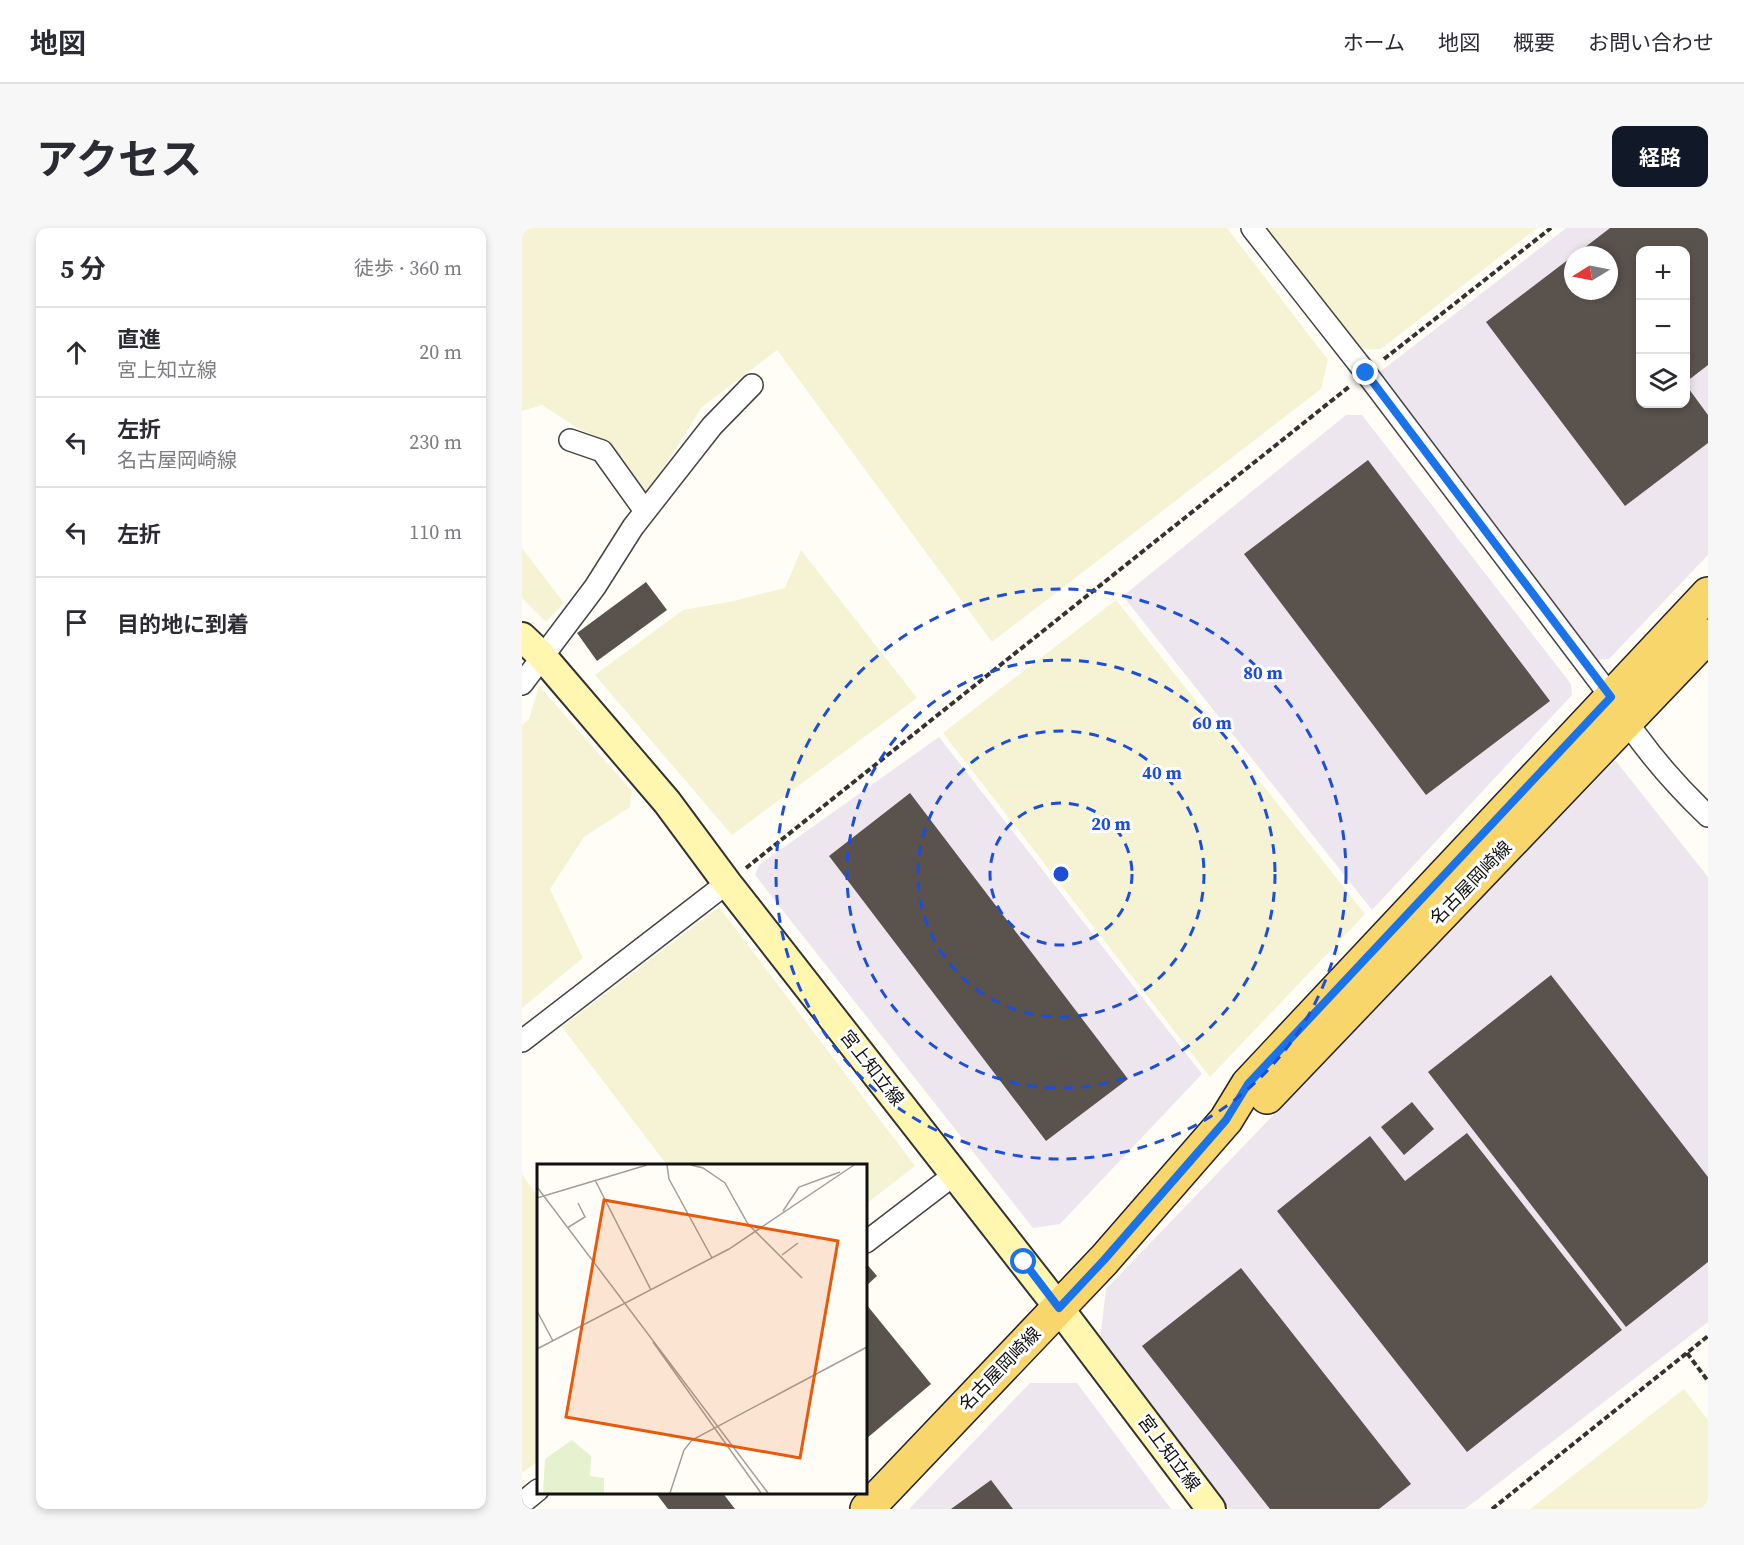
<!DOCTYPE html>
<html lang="ja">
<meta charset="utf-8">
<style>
body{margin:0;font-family:"Source Serif 4","Noto Sans JP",serif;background:#f7f7f7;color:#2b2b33}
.controls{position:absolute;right:18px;top:18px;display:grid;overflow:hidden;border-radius:12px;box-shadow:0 3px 9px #0003}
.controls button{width:54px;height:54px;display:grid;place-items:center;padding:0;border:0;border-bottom:2px solid #e1e1e2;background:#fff;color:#2b2b33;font:30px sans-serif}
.compass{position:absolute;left:1042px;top:18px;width:54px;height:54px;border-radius:50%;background:#fff;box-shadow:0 3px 9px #0003;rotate:260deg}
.stop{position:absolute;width:18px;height:18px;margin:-14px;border:4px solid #1a73e8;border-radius:50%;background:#fff}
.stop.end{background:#1a73e8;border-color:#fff;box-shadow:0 2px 6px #0008}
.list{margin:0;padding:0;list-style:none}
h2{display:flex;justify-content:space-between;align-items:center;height:78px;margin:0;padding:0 24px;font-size:26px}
h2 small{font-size:20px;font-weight:400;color:#7c7c81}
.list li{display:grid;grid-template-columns:39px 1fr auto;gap:18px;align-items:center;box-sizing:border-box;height:90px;padding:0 24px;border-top:2px solid #e1e1e2}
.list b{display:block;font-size:22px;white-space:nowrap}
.list p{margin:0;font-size:20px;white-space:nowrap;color:#7c7c81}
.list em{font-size:20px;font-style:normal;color:#7c7c81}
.icon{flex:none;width:33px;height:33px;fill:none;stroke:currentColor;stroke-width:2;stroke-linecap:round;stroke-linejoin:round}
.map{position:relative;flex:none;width:1186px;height:1281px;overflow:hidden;border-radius:12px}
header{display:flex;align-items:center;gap:36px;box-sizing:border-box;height:84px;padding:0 30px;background:#fff;border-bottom:2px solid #e1e1e2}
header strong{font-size:28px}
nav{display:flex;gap:33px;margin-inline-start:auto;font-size:21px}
.intro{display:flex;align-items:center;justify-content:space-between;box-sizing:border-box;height:144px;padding:0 36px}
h1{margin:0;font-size:42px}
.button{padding:15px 27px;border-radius:12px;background:#111827;color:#fff;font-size:21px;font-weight:700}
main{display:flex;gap:36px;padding:0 36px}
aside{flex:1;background:#fff;border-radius:12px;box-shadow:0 3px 9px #0003}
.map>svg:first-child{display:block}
</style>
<header>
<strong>地図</strong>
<nav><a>ホーム</a><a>地図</a><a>概要</a><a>お問い合わせ</a></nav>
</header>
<div class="intro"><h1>アクセス</h1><a class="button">経路</a></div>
<main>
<aside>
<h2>5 分<small>徒歩 · 360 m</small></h2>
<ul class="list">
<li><svg class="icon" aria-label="ahead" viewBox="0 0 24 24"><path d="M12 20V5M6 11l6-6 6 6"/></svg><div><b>直進</b><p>宮上知立線</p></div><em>20 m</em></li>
<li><svg class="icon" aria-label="left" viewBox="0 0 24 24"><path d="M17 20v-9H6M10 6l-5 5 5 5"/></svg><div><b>左折</b><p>名古屋岡崎線</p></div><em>230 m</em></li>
<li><svg class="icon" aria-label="left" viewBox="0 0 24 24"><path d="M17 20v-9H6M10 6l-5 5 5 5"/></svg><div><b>左折</b></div><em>110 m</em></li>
<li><svg class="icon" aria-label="arrive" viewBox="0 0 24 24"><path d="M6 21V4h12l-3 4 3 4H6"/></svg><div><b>目的地に到着</b></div></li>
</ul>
</aside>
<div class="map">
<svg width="1186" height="1281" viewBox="0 0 1186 1281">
<rect width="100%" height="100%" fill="#fffdf5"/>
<path fill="#eee6ef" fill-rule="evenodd" d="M1044 0H1186V327L1087 431 1074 432 857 154 859 143ZM1118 22H1164V176H1118ZM1051 27H1087V63H1051Z
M824 187H840L1049 456 1050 467 850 682 601 368Z
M417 509 680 846 538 996 511 1000 233 647 237 637Z
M1093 532 1186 649V1094L943 1281H707L578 1112 584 1061Z
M508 1155H555L649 1281H387Z"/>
<path fill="#f6f3d4" d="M0 0H705L806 132 799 161 470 414 255 122 180 179 123 269 76 209 57 201 20 177 0 183Z
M740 0H1015L859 121 833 122Z
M0 320 42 375 24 394 0 370Z
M279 322 395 470 210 607 73 447 161 382 212 373 263 360Z
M594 372 843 686 688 849 421 505Z
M17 458 110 563 108 579 62 609 28 661 61 730 0 780V497L7 491Z
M197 679 393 938 344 976V938L145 937 40 799Z
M0 946 16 969V1233L0 1245Z
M1162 1161 1186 1192V1281H1008Z"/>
<path fill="#5a524d" d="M1088 0H1186V137L1164 154V22H1118V176H1164V157L1186 187V215L1103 278 964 94 1051 28V63H1087V27H1053Z
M846 232 1028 473 904 567 722 326Z
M124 354 145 382 75 433 55 405Z
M388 565 606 851 524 913 307 628Z
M1029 747 1186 949V1034L1104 1099 906 844Z
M890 874 912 901 882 927 859 899Z
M945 905 1100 1102 945 1224 755 983 848 908 883 953Z
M344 1035 355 1048 344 1058Z
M719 1040 889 1256 857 1281H748L620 1118Z
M344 1076 409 1156 344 1211Z
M469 1252 491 1281H429Z
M133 1264H200L213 1281H146Z"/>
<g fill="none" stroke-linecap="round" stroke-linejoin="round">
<g stroke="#444" stroke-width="24">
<path id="street" d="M730 0 844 145 1089 469C1115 512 1149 553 1186 588
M48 212 80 223 123 283
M0 456 73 359 111 299 190 198 230 157
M0 813 205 655
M344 1014 433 946
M0 1275 16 1262"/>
</g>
<g stroke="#333" stroke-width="32">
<path id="secondary" d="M0 409 20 428 145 574 205 655 537 1080 689 1281"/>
</g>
<g stroke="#222" stroke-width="36">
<path id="primary" d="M745 869 1186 408
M345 1281 582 1032 704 892 726 856 1186 366"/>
</g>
<path stroke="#333" stroke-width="4" stroke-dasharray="6 3" stroke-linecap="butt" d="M862 131 1029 0
M224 640 828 158
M1165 1125 1186 1153
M970 1281 1186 1108"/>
<use href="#street" stroke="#fff" stroke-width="21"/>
<use href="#secondary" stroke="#fff6b0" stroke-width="28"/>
<use href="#primary" stroke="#f9d66b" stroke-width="33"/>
</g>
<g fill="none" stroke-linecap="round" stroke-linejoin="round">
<path stroke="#1a73e8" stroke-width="8" d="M502 1034 537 1080 582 1032 704 892 726 856 1089 469 844 145"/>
</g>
<g fill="none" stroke="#1d4ed8" stroke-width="3" stroke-dasharray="10 8">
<circle cx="539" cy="646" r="71"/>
<circle cx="539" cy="646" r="143"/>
<circle cx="539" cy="646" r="214"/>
<circle cx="539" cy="646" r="285"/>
</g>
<g text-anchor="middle" stroke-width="6" stroke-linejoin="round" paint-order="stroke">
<g font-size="18" fill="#111" stroke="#fff">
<text transform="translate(949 655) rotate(-46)" y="6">名古屋岡崎線</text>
<text transform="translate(350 840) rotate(52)" y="6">宮上知立線</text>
<text transform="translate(478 1141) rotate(-46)" y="6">名古屋岡崎線</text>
<text transform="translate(647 1225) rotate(53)" y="6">宮上知立線</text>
</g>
</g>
<g transform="translate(15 936)">
<rect width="330" height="330" fill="#fffdf5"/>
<path d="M35 276 54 292 53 312 67 314V329H6L8 295Z" fill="#e6f2cf"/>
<path fill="none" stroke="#a09f9a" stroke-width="1.5" d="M130 1 132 15 175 94M154 1 166 4 188 19 211 60 265 114M58 16 114 126M0 23 231 329M0 34 110 1M246 47 262 23 303 8M30 64 48 53 41 39M245 91 261 79M0 147 16 177M116 178 224 329M0 185 192 85 317 1M133 329 147 286 155 276 330 183"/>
<path fill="#e8590c" fill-opacity="0.15" stroke="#e8590c" stroke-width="3" d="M67 36 301 77 263 294 29 253Z"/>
<rect width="330" height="330" fill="none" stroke="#111" stroke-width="3"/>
</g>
<circle cx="539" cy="646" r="9" fill="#1d4ed8" stroke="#fff" stroke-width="3"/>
<g font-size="18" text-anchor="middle" font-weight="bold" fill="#1d4ed8" stroke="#fff" stroke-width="6" stroke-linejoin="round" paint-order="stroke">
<text x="741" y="451">80 m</text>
<text x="690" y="501">60 m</text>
<text x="640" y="551">40 m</text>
<text x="589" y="602">20 m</text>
</g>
</svg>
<div class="controls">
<button>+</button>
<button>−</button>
<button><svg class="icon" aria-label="layers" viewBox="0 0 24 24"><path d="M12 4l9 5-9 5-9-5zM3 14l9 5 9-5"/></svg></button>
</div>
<svg class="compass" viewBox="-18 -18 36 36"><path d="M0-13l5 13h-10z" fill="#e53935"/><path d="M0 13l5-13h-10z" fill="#7c7c81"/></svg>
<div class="stop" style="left:502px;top:1034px"></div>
<div class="stop end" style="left:844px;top:145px"></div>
</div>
</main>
